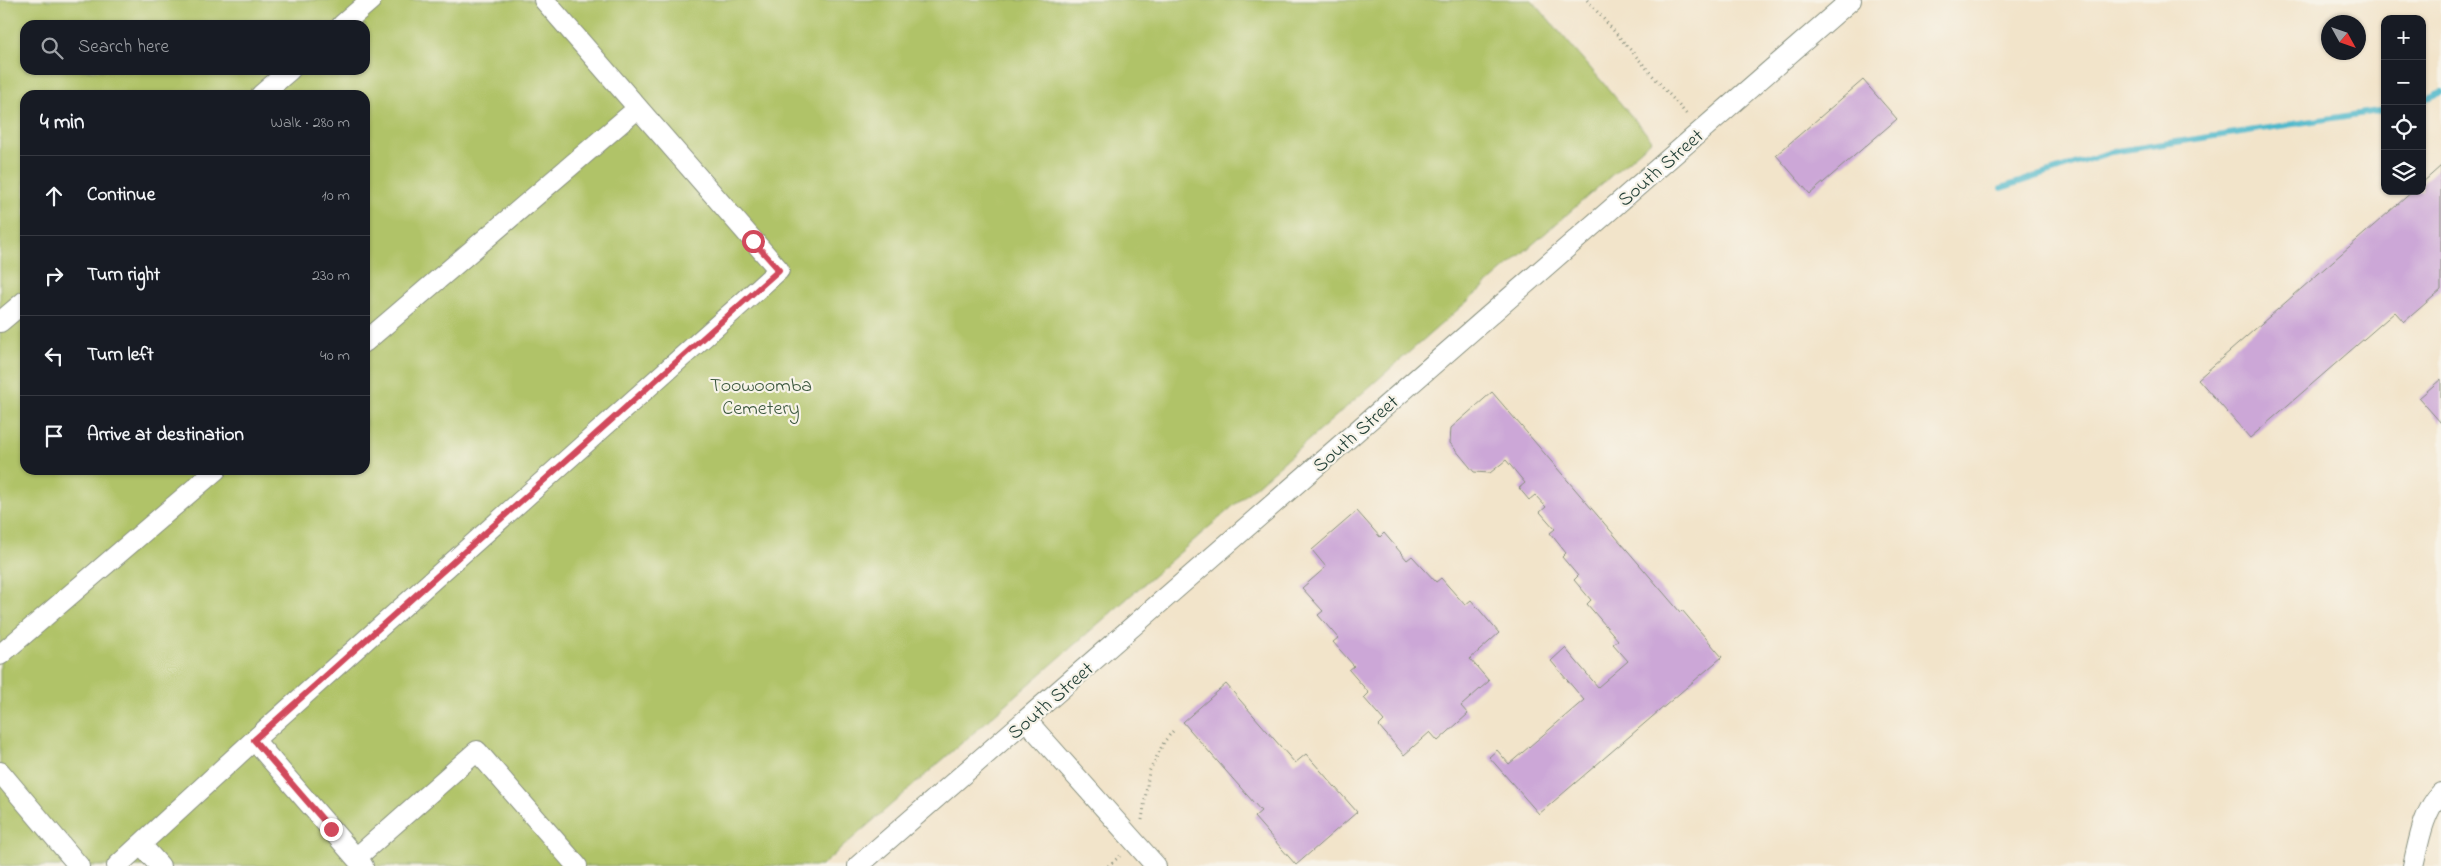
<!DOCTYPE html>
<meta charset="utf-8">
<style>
body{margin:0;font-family:"Indie Flower",sans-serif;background:#20242c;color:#f1f3f6}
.controls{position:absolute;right:15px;top:15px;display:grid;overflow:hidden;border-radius:10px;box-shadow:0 1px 4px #0004}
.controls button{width:45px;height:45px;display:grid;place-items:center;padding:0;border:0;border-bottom:1px solid #363941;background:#171b24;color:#f1f3f6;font:25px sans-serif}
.compass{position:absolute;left:2321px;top:15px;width:45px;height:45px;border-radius:50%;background:#171b24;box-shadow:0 1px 4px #0004;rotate:130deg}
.stop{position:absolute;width:15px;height:15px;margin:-11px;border:4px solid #d1495b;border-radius:50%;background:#fff}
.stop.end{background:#d1495b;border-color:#fff;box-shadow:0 1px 5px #0008}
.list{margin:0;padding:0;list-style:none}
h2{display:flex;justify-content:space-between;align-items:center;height:65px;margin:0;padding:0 20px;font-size:21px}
h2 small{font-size:16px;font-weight:400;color:#9ea1a6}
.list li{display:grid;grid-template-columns:32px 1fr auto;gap:15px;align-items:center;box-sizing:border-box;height:80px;padding:0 20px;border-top:1px solid #363941}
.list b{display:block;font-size:19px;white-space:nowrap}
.list em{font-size:16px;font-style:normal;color:#9ea1a6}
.icon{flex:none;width:28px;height:28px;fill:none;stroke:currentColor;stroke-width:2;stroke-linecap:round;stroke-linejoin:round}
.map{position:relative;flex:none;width:2441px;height:866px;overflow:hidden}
.search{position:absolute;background:#171b24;box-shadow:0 1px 4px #0004;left:20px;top:20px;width:350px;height:55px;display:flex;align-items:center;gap:12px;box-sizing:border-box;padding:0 18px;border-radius:15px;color:#9ea1a6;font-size:19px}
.panel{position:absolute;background:#171b24;box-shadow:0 1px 4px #0004;left:20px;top:90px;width:350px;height:385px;border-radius:15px}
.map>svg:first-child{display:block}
</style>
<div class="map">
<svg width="2441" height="866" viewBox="0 0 2441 866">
<rect width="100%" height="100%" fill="#f7f3e8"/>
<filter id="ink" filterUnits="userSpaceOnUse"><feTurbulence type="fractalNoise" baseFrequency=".02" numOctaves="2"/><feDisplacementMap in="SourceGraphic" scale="10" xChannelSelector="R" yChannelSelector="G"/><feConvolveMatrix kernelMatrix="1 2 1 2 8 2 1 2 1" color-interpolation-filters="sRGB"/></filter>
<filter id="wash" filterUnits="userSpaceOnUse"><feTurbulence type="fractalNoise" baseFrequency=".0096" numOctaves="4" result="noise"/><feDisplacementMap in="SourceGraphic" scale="20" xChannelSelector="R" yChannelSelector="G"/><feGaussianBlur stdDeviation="1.12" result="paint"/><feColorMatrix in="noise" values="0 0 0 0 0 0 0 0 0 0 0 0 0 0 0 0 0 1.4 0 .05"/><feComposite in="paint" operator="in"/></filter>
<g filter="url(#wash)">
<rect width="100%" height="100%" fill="#f2e4ca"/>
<path fill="#b0c367" stroke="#68804e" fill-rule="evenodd" d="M0 0H1532L1652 140 821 866H0ZM25 25H365V70H25ZM25 95H365V470H25Z"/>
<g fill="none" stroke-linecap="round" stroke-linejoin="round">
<path stroke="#4db8cb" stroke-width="6" d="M2422 101 2441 92
M2001 188 2111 152 2385 110"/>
</g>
<g id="blocks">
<path fill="#cca7d7" d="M1863 80 1897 119 1810 194 1776 155Z
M2441 166V290L2404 322 2395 312 2250 438 2198 379 2413 191H2422V183Z
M2441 379V423L2419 398Z
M1492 392 1680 612 1682 610 1722 657 1539 814 1489 757 1497 750 1509 764 1584 700 1551 661 1565 648 1598 687 1628 661 1613 644 1618 640 1587 604 1591 600 1574 580 1578 576 1562 557 1566 553 1550 533 1555 529 1540 512 1546 507 1535 495 1529 500 1519 488 1525 483 1506 460 1490 473 1474 472 1450 443 1451 428Z
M1357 511 1380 537 1384 533 1407 560 1412 556 1436 582 1441 578 1465 605 1471 600 1499 633 1470 659 1489 681 1461 706 1468 714 1438 741 1430 732 1404 755 1379 726 1384 721 1364 698 1369 693 1349 670 1354 666 1333 642 1338 638 1318 615 1323 611 1302 588 1326 567 1312 550Z
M1226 684 1295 763 1306 754 1357 812 1296 865 1254 817 1261 811 1183 722Z"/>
</g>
</g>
<g filter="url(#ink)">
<use href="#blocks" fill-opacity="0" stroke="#88907f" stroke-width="1"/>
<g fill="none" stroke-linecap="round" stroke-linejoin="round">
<g stroke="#88907f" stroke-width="22">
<path id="minor" d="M342 25 371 0
M261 95 290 70
M0 322 25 301
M365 342 637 109
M0 655 216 470
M1026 720 1156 866
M254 740 356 858
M0 772 79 866
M141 845 160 866
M117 866 254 740 779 270 544 0
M363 866 356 858 477 751 577 866
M858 866 1851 0
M2413 866C2419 841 2423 812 2441 793"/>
</g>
<path stroke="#88907f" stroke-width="3" stroke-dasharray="1 4" stroke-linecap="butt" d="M1587 0 1688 116
M1142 820 1149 772 1164 742 1173 731
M1108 866 1120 856"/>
<use href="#minor" stroke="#fff" stroke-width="20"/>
</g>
</g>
<g fill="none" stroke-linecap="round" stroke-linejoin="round" filter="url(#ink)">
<path stroke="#d1495b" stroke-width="6" d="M331 829 254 740 779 270 753 241"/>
</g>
<g text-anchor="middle" stroke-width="4.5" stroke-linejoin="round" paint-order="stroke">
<g font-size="20" fill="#1f3d34" stroke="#f7f3e8">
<text transform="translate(1660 167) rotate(-41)" y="7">South Street</text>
<text transform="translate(1355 433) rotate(-41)" y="7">South Street</text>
<text transform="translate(1050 700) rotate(-41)" y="7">South Street</text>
</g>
<g font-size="20" fill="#3c583e" stroke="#f7f3e8">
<text x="761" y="391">Toowoomba<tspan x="761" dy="23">Cemetery</tspan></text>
</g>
</g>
</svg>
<div class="controls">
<button>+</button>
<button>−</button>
<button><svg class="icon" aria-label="locate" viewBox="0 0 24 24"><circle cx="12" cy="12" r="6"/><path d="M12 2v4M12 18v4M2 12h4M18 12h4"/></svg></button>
<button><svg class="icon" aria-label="layers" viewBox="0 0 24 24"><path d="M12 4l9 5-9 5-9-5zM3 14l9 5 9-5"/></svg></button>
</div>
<svg class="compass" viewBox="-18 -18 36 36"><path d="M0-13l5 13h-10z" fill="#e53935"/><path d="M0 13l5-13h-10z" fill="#9ea1a6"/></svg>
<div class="stop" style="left:753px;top:241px"></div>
<div class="stop end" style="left:331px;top:829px"></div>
<div class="search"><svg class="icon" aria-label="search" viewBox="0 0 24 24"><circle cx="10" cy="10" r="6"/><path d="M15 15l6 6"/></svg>Search here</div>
<section class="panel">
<h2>4 min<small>Walk · 280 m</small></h2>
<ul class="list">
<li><svg class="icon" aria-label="ahead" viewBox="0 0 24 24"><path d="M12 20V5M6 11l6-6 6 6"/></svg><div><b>Continue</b></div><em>10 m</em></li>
<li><svg class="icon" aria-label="right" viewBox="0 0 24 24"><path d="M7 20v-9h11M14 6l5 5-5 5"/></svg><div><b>Turn right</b></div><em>230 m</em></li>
<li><svg class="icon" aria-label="left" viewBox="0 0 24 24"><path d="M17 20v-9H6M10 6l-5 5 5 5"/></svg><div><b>Turn left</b></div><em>40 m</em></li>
<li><svg class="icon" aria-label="arrive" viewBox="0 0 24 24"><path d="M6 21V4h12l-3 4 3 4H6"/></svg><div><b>Arrive at destination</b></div></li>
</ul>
</section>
</div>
